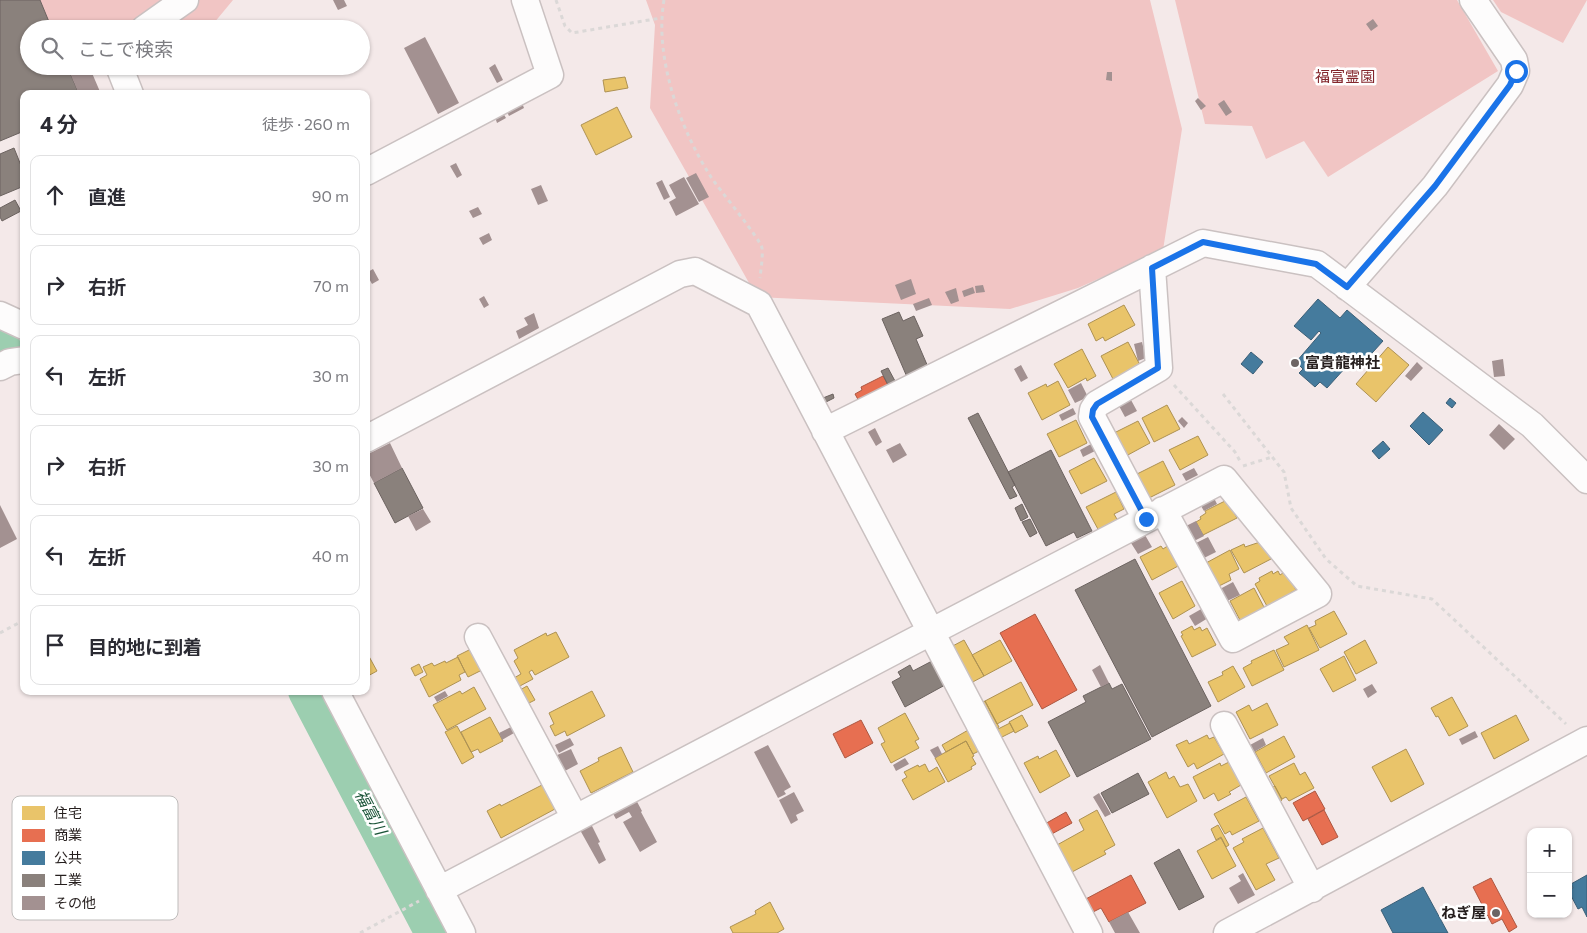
<!DOCTYPE html>
<html lang="ja">
<meta charset="utf-8">
<style>
body{margin:0;font-family:Commissioner,"Noto Sans JP",sans-serif;background:#f7f7f7;color:#2b2b33}
.controls{position:absolute;right:15px;bottom:15px;display:grid;overflow:hidden;border-radius:10px;box-shadow:0 1px 4px #0004}
.controls button{width:45px;height:45px;display:grid;place-items:center;padding:0;border:0;border-bottom:1px solid #e1e1e2;background:#fff;color:#2b2b33;font:25px sans-serif}
.stop{position:absolute;width:15px;height:15px;margin:-11px;border:4px solid #1a73e8;border-radius:50%;background:#fff}
.stop.end{background:#1a73e8;border-color:#fff;box-shadow:0 1px 5px #0008}
.list{margin:0;padding:0;list-style:none}
h2{display:flex;justify-content:space-between;align-items:center;height:65px;margin:0;padding:0 20px;font-size:21px}
h2 small{font-size:16px;font-weight:400;color:#7c7c81}
.list li{display:grid;grid-template-columns:32px 1fr auto;gap:15px;align-items:center;box-sizing:border-box;height:80px;margin:0 10px 10px;padding:0 10px;border:1px solid #e1e1e2;border-radius:10px}
.list b{display:block;font-size:19px;white-space:nowrap}
.list em{font-size:16px;font-style:normal;color:#7c7c81}
.icon{flex:none;width:28px;height:28px;fill:none;stroke:currentColor;stroke-width:2;stroke-linecap:round;stroke-linejoin:round}
.map{position:relative;flex:none;width:1587px;height:933px;overflow:hidden}
.search{position:absolute;background:#fff;box-shadow:0 1px 4px #0004;left:20px;top:20px;width:350px;height:55px;display:flex;align-items:center;gap:12px;box-sizing:border-box;padding:0 18px;border-radius:28px;color:#7c7c81;font-size:19px}
.panel{position:absolute;background:#fff;box-shadow:0 1px 4px #0004;left:20px;top:90px;width:350px;height:605px;border-radius:10px}
.map>svg:first-child{display:block}
</style>
<div class="map">
<svg width="1587" height="933" viewBox="0 0 1587 933">
<rect width="100%" height="100%" fill="#f4e9e9"/>
<path fill="#f1c5c4" d="M0 0H233L209 29H29Z
M646 0H1150L1182 129 1163 250 1078 288 1010 309 757 297 650 108 655 25Z
M1175 0H1457L1498 71 1328 177 1304 141 1266 159 1252 126 1205 124Z
M1493 0H1587L1563 43 1501 12Z"/>
<path fill="#e9c46a" stroke="#ae9253" d="M625 77 628 88 605 92 603 80Z
M617 107 632 137 596 155 581 125Z
M1124 305 1135 325 1105 341 1103 337 1096 341 1088 324Z
M1128 342 1140 365 1113 379 1101 356Z
M1388 347 1409 365 1376 402 1356 384Z
M1082 349 1096 376 1087 381 1086 378 1068 388 1054 364Z
M1058 381 1070 405 1042 420 1028 393 1046 384 1047 387Z
M1167 405 1180 429 1154 442 1142 418Z
M1076 420 1087 443 1059 457 1047 434Z
M1138 421 1150 443 1126 456 1114 433Z
M1198 436 1208 455 1180 470 1169 450Z
M1094 458 1107 481 1081 494 1069 471Z
M1163 461 1175 485 1149 498 1137 474Z
M1116 492 1124 509 1114 514 1118 521 1099 531 1086 507Z
M1227 500 1237 518 1203 535 1196 522 1201 519 1200 517 1206 513 1205 511Z
M1260 542 1263 543 1271 559 1244 573 1231 550 1244 544 1245 547Z
M1169 545 1180 565 1152 580 1140 557 1161 546 1163 549Z
M1230 550 1239 569 1229 574 1231 580 1217 587 1206 563Z
M1272 571 1273 574 1278 571 1280 575 1286 571 1296 590 1290 593 1291 596 1268 608 1255 584 1260 581 1259 578Z
M1182 581 1195 606 1173 619 1159 593Z
M1254 588 1266 611 1242 624 1230 601Z
M1334 611 1347 634 1320 648 1309 628 1316 625 1315 621Z
M1307 625 1319 650 1284 667 1276 650 1289 644 1284 637Z
M1192 626 1194 630 1200 627 1202 631 1207 628 1216 645 1192 657 1181 636 1183 635 1181 632Z
M556 632 569 657 535 675 532 670 529 672 533 679 518 687 514 678 521 674 514 661 518 658 514 650 546 633 547 636Z
M964 640 984 676 967 685 947 649Z
M1000 640 1012 661 984 676 972 655Z
M1365 640 1377 663 1356 674 1344 652Z
M473 648 484 669 468 677 457 656Z
M1274 650 1284 670 1252 686 1243 668 1252 663 1251 661Z
M366 651 377 671 366 677Z
M1344 656 1356 680 1333 692 1320 669Z
M458 657 465 672 459 675 461 680 429 697 420 679 427 675 423 667 432 663 434 666 445 661 446 663Z
M419 664 423 672 415 676 411 668Z
M1233 666 1245 687 1218 702 1208 682 1223 675 1222 672Z
M1021 682 1033 705 997 724 985 701Z
M527 686 535 700 527 704 520 690Z
M474 687 486 709 447 730 433 705 460 691 462 694Z
M592 691 605 716 567 736 565 731 555 736 550 726 554 724 549 713Z
M1452 697 1468 726 1449 736 1438 716 1436 717 1431 708Z
M985 701 999 727 993 730 979 704Z
M1267 703 1278 725 1250 739 1236 712 1249 705 1252 711Z
M905 713 919 739 915 741 919 748 891 763 881 744 885 742 878 728Z
M1022 715 1028 726 1015 733 1009 722Z
M1516 715 1529 740 1494 759 1481 733Z
M490 717 503 741 480 753 478 749 471 752 461 732Z
M1010 723 1014 731 998 739 994 731Z
M457 726 474 757 462 764 445 732Z
M970 729 981 750 973 754 966 741 946 752 942 745Z
M1207 735 1209 739 1214 737 1224 754 1197 769 1194 763 1188 767 1176 745 1187 740 1189 744Z
M1284 736 1295 757 1266 773 1255 752Z
M966 741 974 756 972 757 976 764 971 767 972 769 948 782 935 758Z
M621 747 633 772 591 793 580 771 599 761 598 758Z
M1406 749 1424 784 1391 802 1372 767Z
M1056 750 1070 776 1040 793 1024 763 1038 756 1039 759Z
M1229 762 1241 785 1229 792 1231 794 1218 801 1214 793 1204 799 1193 777 1220 763 1221 766Z
M1294 763 1300 775 1305 772 1314 788 1289 801 1286 797 1282 799 1269 776Z
M925 764 929 772 937 767 945 782 913 800 902 780 907 777 904 772 918 765 919 767Z
M1166 772 1169 779 1174 776 1180 787 1188 784 1197 801 1167 818 1148 782Z
M542 785 555 809 501 838 487 811 500 804 501 806Z
M1275 786 1282 800 1279 802 1271 788Z
M1246 797 1259 821 1232 835 1230 831 1225 834 1214 814Z
M1097 810 1115 845 1104 851 1106 854 1072 872 1057 845 1084 830 1079 820Z
M1218 825 1229 845 1226 847 1221 837 1216 840 1211 829Z
M1263 828 1279 858 1266 864 1275 880 1256 890 1233 848 1244 842 1242 839Z
M1221 838 1236 866 1212 879 1197 851Z
M770 902 784 929 777 933H733L730 927 756 914 755 911Z"/>
<path fill="#e76f51" stroke="#ad5741" d="M883 376 891 390 861 405 855 394 862 390 861 387Z
M1035 614 1077 690 1042 709 1000 633Z
M861 720 873 743 845 758 833 734Z
M1315 791 1325 809 1303 821 1293 803Z
M1324 810 1338 837 1322 845 1308 819Z
M1066 812 1072 823 1048 836 1043 825Z
M1131 875 1146 903 1109 922 1101 908 1089 914 1082 901Z
M1491 878 1517 927 1509 932 1502 919 1492 924 1473 887Z"/>
<path fill="#457b9d" stroke="#3b5f77" d="M1318 299 1340 318 1347 310 1383 341 1363 363 1355 357 1327 388 1320 382 1315 387 1299 373 1303 369 1296 362 1321 333 1319 331 1311 340 1294 326Z
M1251 352 1263 362 1253 374 1241 364Z
M1450 398 1456 403 1452 408 1446 403Z
M1423 412 1443 430 1429 445 1410 426Z
M1383 441 1390 449 1379 459 1372 451Z
M1587 875V917L1582 907 1578 909 1568 890 1573 888 1571 884Z
M1423 887 1448 933H1393L1381 910Z"/>
<path fill="#8a817c" stroke="#6c6360" d="M0 0H40L52 29H29V66H67L79 94H24V131L0 141Z
M14 148 24 173V186L0 196V154Z
M15 200 21 211 2 221 0 217V208Z
M899 312 903 321 914 316 923 336 916 339 928 367 907 377 882 319Z
M888 368 895 381 888 385 881 371Z
M833 394 834 398 820 405 818 400Z
M978 413 1015 485 1012 487 1017 496 1010 499 968 418Z
M1051 450 1092 531 1077 538 1074 532 1046 546 1008 472Z
M402 468 423 508 395 523 374 483Z
M1022 504 1028 517 1021 521 1015 508Z
M1030 519 1037 533 1030 537 1022 522Z
M1135 559 1211 706 1152 737 1075 590Z
M932 661 945 685 905 707 892 682 901 677 898 672 910 665 913 671Z
M1109 683 1112 689 1122 684 1151 739 1077 777 1048 722 1086 702 1083 696Z
M1138 773 1149 794 1112 813 1101 793Z
M1179 849 1204 897 1179 910 1154 863Z"/>
<g fill="none" stroke-linecap="round" stroke-linejoin="round">
<path stroke="#9cceb0" stroke-width="38" d="M0 347 3 349
M307 691 434 933"/>
</g>
<path fill="#a39191" d="M333 0H344L347 6 338 10Z
M1373 19 1378 26 1371 31 1366 24Z
M425 37 459 103 438 114 404 48Z
M495 64 503 80 497 83 489 68Z
M67 66H89L101 94H79Z
M1107 72H1112V81L1106 80Z
M1198 98 1206 106 1201 110 1195 101Z
M1224 100 1232 112 1226 116 1218 104Z
M522 103 524 108 509 116 507 112Z
M503 113 506 118 497 123 495 117Z
M456 163 462 175 457 178 450 166Z
M696 173 709 197 699 202 686 178Z
M684 177 699 204 676 216 669 202 676 198 669 185Z
M662 180 670 197 664 200 656 183Z
M541 185 548 201 538 205 531 189Z
M478 207 482 214 473 218 469 211Z
M489 233 492 240 483 245 479 238Z
M373 269 379 280 372 284 366 273Z
M911 279 916 294 901 300 895 285Z
M983 285 985 292 976 293 975 286Z
M973 287 975 293 964 297 962 291Z
M956 288 959 301 951 304 945 292Z
M484 296 489 305 484 308 479 299Z
M929 298 932 305 916 311 913 304Z
M534 313 539 328 519 339 516 331 528 325 524 318Z
M1142 342 1146 358 1138 361 1134 344Z
M1503 359 1505 376 1494 377 1492 361Z
M1417 362 1423 368 1411 381 1405 376Z
M1021 365 1028 378 1021 382 1014 369Z
M1081 383 1088 397 1075 403 1068 390Z
M1131 400 1137 411 1125 417 1119 406Z
M1073 408 1076 414 1062 421 1059 415Z
M1182 417 1188 423 1184 428 1178 421Z
M1499 424 1515 439 1504 450 1489 435Z
M875 428 882 442 876 446 868 432Z
M390 443 402 468 374 483 366 468V455Z
M900 443 907 455 893 463 886 450Z
M1093 443 1097 450 1083 457 1080 450Z
M1194 468 1198 475 1186 481 1182 474Z
M1214 498 1217 504 1204 511 1201 506Z
M0 505 17 539 0 548Z
M423 509 431 522 416 531 408 516Z
M1196 521 1204 536 1192 542 1184 527Z
M1145 535 1152 547 1138 554 1131 543Z
M1208 537 1216 552 1202 559 1194 544Z
M1233 582 1240 595 1227 601 1220 589Z
M1203 608 1208 618 1195 626 1189 616Z
M1100 665 1109 683 1101 687 1092 670Z
M1372 684 1377 692 1368 698 1363 689Z
M445 691 448 696 437 702 434 697Z
M511 727 514 733 502 740 499 733Z
M1475 731 1478 737 1462 745 1459 739Z
M570 738 574 745 559 753 555 745Z
M1263 738 1266 745 1254 752 1250 745Z
M768 745 791 787 784 791 786 794 778 798 754 752Z
M938 746 942 754 935 758 930 750Z
M571 749 578 764 563 772 555 756Z
M905 758 909 764 896 771 893 765Z
M794 792 804 811 796 815 798 820 791 824 779 800Z
M1099 793 1111 814 1105 817 1093 797Z
M635 798 642 811 641 812 657 842 640 852 623 822 632 817 629 812 616 819 612 812Z
M591 824 600 842 598 843 606 860 599 864 580 830Z
M1243 873 1255 895 1238 904 1229 888 1241 881 1238 876Z
M1128 912 1140 933H1115L1109 922Z"/>
<g fill="none" stroke-linecap="round" stroke-linejoin="round">
<g stroke="#cac1c1" stroke-width="29">
<path id="minor" d="M144 29 185 0
M119 66 130 94
M366 172 550 75 525 0
M1347 287 1435 186 1510 85 1516 71 1514 60 1473 0
M0 315 24 326
M0 367 10 362 24 360
M825 431 1203 243 1317 264 1532 425 1587 480
M366 439 680 274 695 271 759 304 1089 933
M1146 519 1092 417 1093 410 1097 404 1159 368 1152 268
M478 637 575 818
M335 691 462 933
M1224 725 1312 889
M439 890C700 753 962 615 1224 479L1318 594 1233 639 1163 510
M1227 933 1587 740"/>
</g>
<path stroke="#dbd8d7" stroke-width="3" stroke-dasharray="4 4" stroke-linecap="butt" d="M556 0 565 26 572 33 661 18
M664 0C654 57 680 129 711 177 718 188 761 240 762 248 763 257 761 268 760 278
M1174 385 1235 452 1240 461
M1223 394 1284 472 1291 508 1326 559 1357 586 1432 599 1566 724
M1243 466 1272 457
M0 633 24 620
M360 933 419 901"/>
<use href="#minor" stroke="#fdfcfc" stroke-width="26"/>
</g>
<g fill="none" stroke-linecap="round" stroke-linejoin="round">
<path stroke="#1a73e8" stroke-width="6" d="M1146 519 1092 417 1093 410 1097 404 1158 368 1152 268 1203 242 1316 264 1347 287 1435 186 1510 85 1516 71"/>
</g>
<g fill="#6d6564" stroke="#fff" stroke-width="2">
<circle cx="1295" cy="363" r="5"/>
<circle cx="1496" cy="913" r="5"/>
</g>
<g text-anchor="middle" stroke-width="5" stroke-linejoin="round" paint-order="stroke">
<g font-size="15" fill="#84272d" stroke="#fff">
<text x="1345" y="82">福富霊園</text>
</g>
<g font-size="15" font-weight="bold" fill="#251e1d" stroke="#fff" text-anchor="start">
<text x="1305" y="368">富貴龍神社</text>
<text x="1486" y="918" text-anchor="end">ねぎ屋</text>
</g>
<g font-size="16" font-style="italic" fill="#1c5539" stroke="#fff">
<text transform="translate(371 812) rotate(62)" y="6">福富川</text>
</g>
</g>
<rect x="12" y="796" width="166" height="124" rx="8" fill="#fff" stroke="#bebcbb" stroke-width="1"/>
<rect x="22" y="806" width="23" height="14" fill="#e9c46a"/>
<rect x="22" y="829" width="23" height="13" fill="#e76f51"/>
<rect x="22" y="851" width="23" height="14" fill="#457b9d"/>
<rect x="22" y="874" width="23" height="13" fill="#8a817c"/>
<rect x="22" y="896" width="23" height="14" fill="#a39191"/>
<g font-size="14" fill="#251e1d">
<text x="54" y="818">住宅</text>
<text x="54" y="840">商業</text>
<text x="54" y="863">公共</text>
<text x="54" y="885">工業</text>
<text x="54" y="908">その他</text>
</g>
</svg>
<div class="controls">
<button>+</button>
<button>−</button>
</div>
<div class="stop" style="left:1516px;top:71px"></div>
<div class="stop end" style="left:1146px;top:519px"></div>
<div class="search"><svg class="icon" aria-label="search" viewBox="0 0 24 24"><circle cx="10" cy="10" r="6"/><path d="M15 15l6 6"/></svg>ここで検索</div>
<section class="panel">
<h2>4 分<small>徒歩 · 260 m</small></h2>
<ul class="list">
<li><svg class="icon" aria-label="ahead" viewBox="0 0 24 24"><path d="M12 20V5M6 11l6-6 6 6"/></svg><div><b>直進</b></div><em>90 m</em></li>
<li><svg class="icon" aria-label="right" viewBox="0 0 24 24"><path d="M7 20v-9h11M14 6l5 5-5 5"/></svg><div><b>右折</b></div><em>70 m</em></li>
<li><svg class="icon" aria-label="left" viewBox="0 0 24 24"><path d="M17 20v-9H6M10 6l-5 5 5 5"/></svg><div><b>左折</b></div><em>30 m</em></li>
<li><svg class="icon" aria-label="right" viewBox="0 0 24 24"><path d="M7 20v-9h11M14 6l5 5-5 5"/></svg><div><b>右折</b></div><em>30 m</em></li>
<li><svg class="icon" aria-label="left" viewBox="0 0 24 24"><path d="M17 20v-9H6M10 6l-5 5 5 5"/></svg><div><b>左折</b></div><em>40 m</em></li>
<li><svg class="icon" aria-label="arrive" viewBox="0 0 24 24"><path d="M6 21V4h12l-3 4 3 4H6"/></svg><div><b>目的地に到着</b></div></li>
</ul>
</section>
</div>
